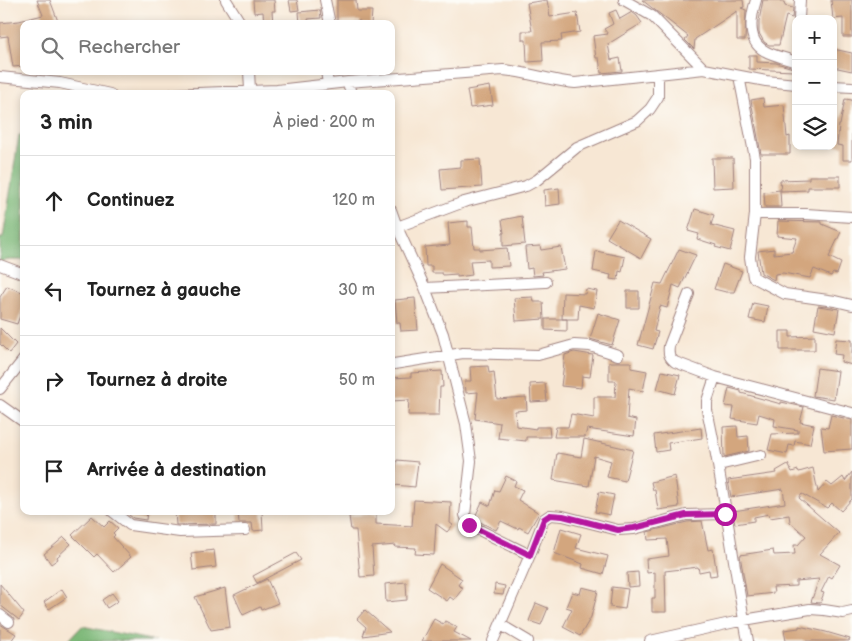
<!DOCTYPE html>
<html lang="fr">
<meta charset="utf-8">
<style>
body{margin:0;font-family:"Balsamiq Sans",sans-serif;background:#f6f6f6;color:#222}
.controls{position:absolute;right:15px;top:15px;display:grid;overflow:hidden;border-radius:10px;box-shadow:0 2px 8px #0003}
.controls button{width:45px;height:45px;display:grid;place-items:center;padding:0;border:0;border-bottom:1px solid #e0e0e0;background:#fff;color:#222;font:25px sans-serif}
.stop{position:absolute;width:15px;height:15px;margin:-11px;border:4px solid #b5179e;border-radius:50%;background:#fff}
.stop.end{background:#b5179e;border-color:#fff;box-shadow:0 1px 5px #0008}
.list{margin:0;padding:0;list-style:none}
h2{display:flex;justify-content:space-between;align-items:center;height:65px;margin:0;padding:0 20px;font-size:21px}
h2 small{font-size:16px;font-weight:400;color:#767676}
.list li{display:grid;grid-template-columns:32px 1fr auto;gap:15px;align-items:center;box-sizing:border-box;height:90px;padding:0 20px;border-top:1px solid #e0e0e0}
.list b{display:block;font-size:19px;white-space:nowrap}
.list em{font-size:16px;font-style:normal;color:#767676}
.icon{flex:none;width:28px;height:28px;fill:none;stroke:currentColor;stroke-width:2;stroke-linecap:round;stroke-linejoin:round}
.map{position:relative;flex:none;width:852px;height:641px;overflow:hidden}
.search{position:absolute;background:#fff;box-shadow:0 2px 8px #0003;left:20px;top:20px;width:375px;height:55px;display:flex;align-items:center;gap:12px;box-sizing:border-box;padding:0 18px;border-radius:10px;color:#767676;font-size:19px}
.panel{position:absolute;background:#fff;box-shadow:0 2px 8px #0003;left:20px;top:90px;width:375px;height:425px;border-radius:10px}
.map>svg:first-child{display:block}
</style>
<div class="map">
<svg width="852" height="641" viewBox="0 0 852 641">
<rect width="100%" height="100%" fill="#fdfcf7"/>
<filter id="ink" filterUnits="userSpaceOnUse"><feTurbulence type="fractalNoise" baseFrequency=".02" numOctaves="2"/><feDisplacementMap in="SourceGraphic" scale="10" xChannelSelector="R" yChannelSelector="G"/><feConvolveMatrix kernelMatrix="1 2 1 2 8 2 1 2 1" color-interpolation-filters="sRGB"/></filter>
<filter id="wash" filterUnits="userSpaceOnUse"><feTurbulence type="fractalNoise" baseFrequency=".0096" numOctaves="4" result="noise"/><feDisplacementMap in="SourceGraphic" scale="20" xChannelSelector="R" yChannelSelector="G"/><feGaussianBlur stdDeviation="1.12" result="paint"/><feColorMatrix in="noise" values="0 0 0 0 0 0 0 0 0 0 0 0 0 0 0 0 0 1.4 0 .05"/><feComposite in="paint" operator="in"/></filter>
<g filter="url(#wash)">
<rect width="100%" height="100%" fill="#f7e7d4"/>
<path fill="#7bb777" stroke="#626b51" d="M19 135H24V260H6L0 262V238H3Z
M82 626 155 641H68Z"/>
<g id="blocks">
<path fill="#d3a67e" d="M37 0H50L59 24H24V66L13 67 8 36 0 37V23L19 21 43 15Z
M253 0H274L275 11H272L273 24H264L263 12 254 13Z
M289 0H297L299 10 291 11Z
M337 0H356L357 11H372L371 24H360V21L337 22Z
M547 0 550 17 577 13 580 32 561 35 562 41 542 42 543 61 527 62 526 40H522V31H532L527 3Z
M642 0H743L744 7 741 8 746 10 745 40H737V11L695 39 694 49 685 40 688 36Z
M763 0H780V2H784L785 6 793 8 792 18 786 16 779 45H769L764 42 759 33V21Z
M831 0H852V37H843V18L833 19Z
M320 10 321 18 308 19 309 24H300L299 12Z
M616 10 620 19 632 12 637 16 642 23 608 44 611 60 620 58 622 71 601 73 599 58H596L593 36 608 34 604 29 613 24 609 13Z
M833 49 852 53V71L833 67Z
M749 55H757V62L776 63 793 68V71L749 69Z
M490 86 493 105 470 108 467 90Z
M763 98 764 107 784 105 787 137 790 136V154H761L751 100Z
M845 99 852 100V160H843V146L837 145 839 125H840Z
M712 158H733L734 187 713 188Z
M480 159 482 187 442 190 440 169 461 167V160Z
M809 176H840V187H808V190L781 191 780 180 809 179Z
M559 188 560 204 545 206 544 190Z
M780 190 781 207H765L764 192Z
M695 209 714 215 711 225 735 231 730 251 715 247 716 245 697 239 699 234 688 231Z
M522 216 525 244 503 246V233H504L502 220Z
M618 220 651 239 641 258 607 238Z
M468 221V227H472L474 248H480V250L507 248 509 266 489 267V260L470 261 472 275 457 277V274L443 275 442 273H432V266H426L425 247 450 245 448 223Z
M778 221 822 222V224L841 232 829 257 841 263 837 274 833 273 831 276 814 269 810 278 783 273 775 274 774 280 761 273 758 251 774 249V254L792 252 797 238 777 236Z
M540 246 541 250 561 247 565 269 542 272 543 275 533 276 532 268 527 269 525 247Z
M679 249 696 255 680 288 673 285 667 308 660 306 654 331 658 332 653 349 638 345 655 283 662 284Z
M596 251 625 257 622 272 619 271 618 280 610 279 611 275 593 271Z
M723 264 742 271 734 292H726L714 289Z
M7 286 24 293V304L17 324 0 319V297Z
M586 289 597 291 594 308 579 305 578 319H562L563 293 585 294Z
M627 291H639V308H627Z
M533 297 534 302H543L544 319 516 321 514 298Z
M415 298 418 330 401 331 400 323H397L395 300Z
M753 303 768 306 765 322 749 319Z
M818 306 839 309 835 332 814 328Z
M598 313 620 320 612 345 590 339Z
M545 319H567V331L545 330Z
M0 328 16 344 9 353 0 344Z
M780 331H790V337L815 336V350H780Z
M836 339 852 340V365L841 362 842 355 834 354Z
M574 352 593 355 590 377 582 376 581 388 561 386 565 355Z
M609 362H631V368L647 371 643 391 629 388 627 418 636 420 634 436 587 429 585 437H554L556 427H568L571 414 594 418V397H615L616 381H609Z
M488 366 489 373 494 372 497 399 526 397 527 410 515 411 516 426 536 429V427H549L550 437H526V441L498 438 500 423 475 419 478 392 466 393 465 381H471L470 367Z
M817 368 838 371 834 399 813 396Z
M442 371 443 387H440L439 415H408L409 400 391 401V378L411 377V373Z
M662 371 680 375 675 394 657 389Z
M545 383 547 401 531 402 530 384Z
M729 388 741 391V393L781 404V402L804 407 800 422 814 425 810 444 795 441 794 446 789 445 787 454 768 450 772 434 798 433V430L774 426 775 419 759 414 757 423 732 419 734 407 725 406Z
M831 415 852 420V449L824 451 821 427 828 428Z
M737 426 738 437 748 436 749 451 724 457 723 427Z
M701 428 702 438 668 443 669 450 656 452 654 435Z
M584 439 633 450 625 481 607 477 611 461 594 456 589 486 553 480 557 453 581 457Z
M397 460 418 462 415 487 394 485Z
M788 464 792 472 798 470 799 472 813 468 818 492 827 482 832 486 843 477 845 481 852 472V499L841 511 832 503 827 508 802 494 799 498 839 533 820 554 840 565 832 578 829 576 821 592 824 593 820 603 811 602 819 579 796 581V586L773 587 774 593 747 596 740 555 773 550 774 555 795 554 794 545H798L806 536 790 522 789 515 770 518 769 514 754 517V521L735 524 733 511 785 503 783 489 731 497 728 480 777 473 776 471Z
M506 476 516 481 514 486 523 490 518 500 539 513 528 532 519 527 518 529 501 521 496 530 474 519 482 502 490 506 495 490 499 491Z
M675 476 679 507 658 510 655 490H653L651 482Z
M599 492 614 495 610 515 595 512Z
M414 500 451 502 450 523 453 525 447 532 436 524 434 555 415 554 416 548 395 547 396 545 372 547 374 576 360 577 356 530H351L349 516 376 514V524L412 526Z
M129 511H147L146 520 133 518 129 515Z
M175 511H216V524L176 525Z
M238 511H262L263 530 253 531 252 523H239Z
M92 516 104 527 110 521 118 528 113 533 115 535 113 537 131 557 114 572 97 554 94 557 72 535Z
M702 521 708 550 713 549 717 575 710 576 709 570 699 572 698 567 665 571 666 612H652V598H655V572L647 573 646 559 669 556 667 539 648 540 647 532 687 522Z
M561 528 581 534 576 548 608 556 603 574 582 568 583 564 554 553Z
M64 537 71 544 57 557 58 559 51 564 44 554Z
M214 550 216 567 193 570 191 553Z
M296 553 301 560 257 583 253 576Z
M440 564 462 579 458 585 463 588 454 600 450 597 447 601 427 588Z
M638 572 639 586 628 587 627 573Z
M267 579 278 603 261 610 260 607 243 615 234 595Z
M406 582 407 600 386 602 385 584Z
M0 584 24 613 19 620 0 605Z
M495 584 505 586 503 595 494 594Z
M582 587 598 591 591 617 580 636 563 627 572 609 566 607 572 592 580 594Z
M612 587 628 589 625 609 610 607Z
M225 588 230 627 211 630 195 597Z
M62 589 67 597 49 609 44 602Z
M112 593 118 601 107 608 102 600Z
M536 603 548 608 541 625 529 621Z
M365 610 390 632 363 636 366 627 357 619Z
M434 619 443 624 445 621 457 627 454 632 471 641H422Z
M0 624 16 634 11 641H0Z
M799 626 826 632 850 639 849 641H786L784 630 799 628Z"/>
</g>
</g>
<g filter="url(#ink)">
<use href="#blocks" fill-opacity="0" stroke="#a08380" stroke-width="1"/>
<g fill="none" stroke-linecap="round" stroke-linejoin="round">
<g stroke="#a08380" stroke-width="12">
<path id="minor" d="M226 0 241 24
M325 0 330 24
M624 0 652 16 704 69
M756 0C751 16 746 41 765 51 774 56 786 58 796 62
M799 19 800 0
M249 71 250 90
M326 71 328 84
M739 76 755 158V214L750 257 753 277 785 294 835 301 852 305
M0 77 60 83 110 94
M348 82 351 94
M833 86 852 87
M173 94 277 90 348 82 503 70C528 72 551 81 575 83L704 69 766 81 796 84
M391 210 397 227 425 288 443 334 466 424 471 461 465 515 469 525 530 555
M755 214H806L852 217
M397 227 464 202 526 186 537 180 577 147 637 121 650 109 658 97V75
M0 265 24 274
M425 288 546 282
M689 294 669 346C668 354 669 357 675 362L715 377 852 413
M394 364 463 353 538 355 574 345 590 346 618 355
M715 377 707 401V410C724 486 733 564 748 641
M0 389 24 359
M0 405 24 422
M719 465 761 455
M112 511 130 525 180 532 245 530
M0 615 9 622
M501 625 528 641
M493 641 530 555 544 519 550 515 563 516 618 530 634 529 686 515 725 514
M650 641 744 620 810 609 824 610 843 613 852 611"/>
</g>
<use href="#minor" stroke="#fff" stroke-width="10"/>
</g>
</g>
<g fill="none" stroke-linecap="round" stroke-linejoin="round" filter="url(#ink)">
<path stroke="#b5179e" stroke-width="6" d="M469 525 530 555 544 519 550 515 563 516 618 530 634 528 686 515 725 514"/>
</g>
</svg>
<div class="controls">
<button>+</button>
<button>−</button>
<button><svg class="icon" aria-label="layers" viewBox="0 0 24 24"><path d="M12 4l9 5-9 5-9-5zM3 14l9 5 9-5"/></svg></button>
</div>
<div class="stop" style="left:725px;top:514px"></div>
<div class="stop end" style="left:469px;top:525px"></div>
<div class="search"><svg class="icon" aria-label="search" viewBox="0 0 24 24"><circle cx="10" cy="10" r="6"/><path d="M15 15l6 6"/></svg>Rechercher</div>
<section class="panel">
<h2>3 min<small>À pied · 200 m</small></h2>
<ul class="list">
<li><svg class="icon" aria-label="ahead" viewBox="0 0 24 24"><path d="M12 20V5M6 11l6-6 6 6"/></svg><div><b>Continuez</b></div><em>120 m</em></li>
<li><svg class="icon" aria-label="left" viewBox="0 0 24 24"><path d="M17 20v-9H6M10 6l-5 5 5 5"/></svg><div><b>Tournez à gauche</b></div><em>30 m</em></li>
<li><svg class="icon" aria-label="right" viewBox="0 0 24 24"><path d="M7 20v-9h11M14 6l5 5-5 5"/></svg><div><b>Tournez à droite</b></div><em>50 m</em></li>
<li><svg class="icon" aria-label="arrive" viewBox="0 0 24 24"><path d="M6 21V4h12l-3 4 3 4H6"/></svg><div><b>Arrivée à destination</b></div></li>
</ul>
</section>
</div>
